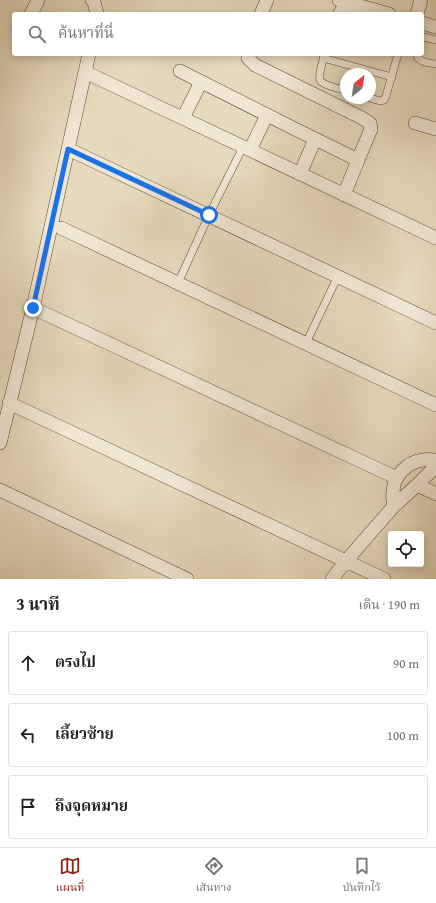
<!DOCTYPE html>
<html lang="th">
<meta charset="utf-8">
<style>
body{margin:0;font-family:"Gentium Book Plus","Noto Serif Thai",serif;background:#f2f2f2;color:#202124}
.controls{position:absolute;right:12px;bottom:12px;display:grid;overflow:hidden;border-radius:4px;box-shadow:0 2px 10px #0003}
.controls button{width:36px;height:36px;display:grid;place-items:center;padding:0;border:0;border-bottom:1px solid #e0e0e0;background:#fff;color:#202124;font:20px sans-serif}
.compass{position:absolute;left:340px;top:68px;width:36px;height:36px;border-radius:50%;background:#fff;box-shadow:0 2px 10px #0003;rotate:30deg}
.stop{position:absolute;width:12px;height:12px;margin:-9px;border:3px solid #1a73e8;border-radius:50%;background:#fff}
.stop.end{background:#1a73e8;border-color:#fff;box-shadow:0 1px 4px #0008}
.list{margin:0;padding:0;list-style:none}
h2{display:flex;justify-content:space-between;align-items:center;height:52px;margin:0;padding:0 16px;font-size:17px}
h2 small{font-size:13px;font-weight:400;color:#757577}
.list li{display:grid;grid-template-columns:26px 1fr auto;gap:12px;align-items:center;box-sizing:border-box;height:64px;margin:0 8px 8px;padding:0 8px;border:1px solid #e0e0e0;border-radius:4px}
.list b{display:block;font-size:15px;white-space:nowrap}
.list em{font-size:13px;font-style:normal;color:#757577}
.icon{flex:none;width:22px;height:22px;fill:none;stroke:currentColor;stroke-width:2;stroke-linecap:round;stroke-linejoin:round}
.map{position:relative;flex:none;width:436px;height:579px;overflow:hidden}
.search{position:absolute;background:#fff;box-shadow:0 2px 10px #0003;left:12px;right:12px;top:12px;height:44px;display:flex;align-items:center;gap:10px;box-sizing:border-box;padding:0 14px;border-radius:4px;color:#757577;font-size:15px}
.sheet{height:268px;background:#fff}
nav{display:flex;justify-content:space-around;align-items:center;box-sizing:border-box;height:56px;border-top:1px solid #e0e0e0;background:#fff;font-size:11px;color:#757577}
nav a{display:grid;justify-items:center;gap:2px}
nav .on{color:#8f2418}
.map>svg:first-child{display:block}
</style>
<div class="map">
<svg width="436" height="579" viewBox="0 0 436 579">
<rect width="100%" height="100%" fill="#e6d9bd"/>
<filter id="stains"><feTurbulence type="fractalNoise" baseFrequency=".005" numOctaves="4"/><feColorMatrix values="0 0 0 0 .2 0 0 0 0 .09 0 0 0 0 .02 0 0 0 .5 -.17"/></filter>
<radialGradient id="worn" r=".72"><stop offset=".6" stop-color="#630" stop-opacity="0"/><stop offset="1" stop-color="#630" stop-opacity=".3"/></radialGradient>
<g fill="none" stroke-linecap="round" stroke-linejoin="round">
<g stroke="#604432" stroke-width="8">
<path id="service" d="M336 14 339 9 357 14
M422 38 424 37 436 40
M325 54C323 60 318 75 320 80 322 85 340 89 346 90
M418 54 417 57C422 63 429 63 436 64
M323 58 392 77
M370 98 380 101 384 100 386 96 398 54
M178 283 209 215 243 147
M306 343 338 276"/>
</g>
<g stroke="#604432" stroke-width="14">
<path id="minor" d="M92 0 94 2 97 14
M339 0 389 14
M31 14 38 0
M261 14 267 0
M417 14 421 0
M422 23 436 27
M248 54V58L255 65 360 117 370 123 371 129 358 160
M180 71 291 127 358 160 344 195
M85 72 436 238
M183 118 201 82
M415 123 436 129
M68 149 436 323
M250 150 267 115
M300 174 315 139
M61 228 436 405
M33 308 397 478
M9 403 384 579
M0 443 33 308 89 54
M417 485 436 494
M0 490 187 579
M394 506C393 502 392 497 393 493 393 476 407 462 423 460 427 459 432 460 436 460
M332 579 346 561 394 506 417 485 436 466"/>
</g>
<use href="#service" stroke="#efe6d4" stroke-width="7"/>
<use href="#minor" stroke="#efe6d4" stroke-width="13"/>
</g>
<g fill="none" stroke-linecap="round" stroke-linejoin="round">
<path stroke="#1a73e8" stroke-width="5" d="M33 308 68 149 209 215"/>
</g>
<rect width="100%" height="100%" filter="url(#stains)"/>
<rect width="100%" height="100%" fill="url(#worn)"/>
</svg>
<div class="controls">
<button><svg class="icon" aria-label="locate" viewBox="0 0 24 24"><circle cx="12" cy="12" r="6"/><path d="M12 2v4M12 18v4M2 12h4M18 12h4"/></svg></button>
</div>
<svg class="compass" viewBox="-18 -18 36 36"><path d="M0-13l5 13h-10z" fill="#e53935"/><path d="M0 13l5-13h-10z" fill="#757577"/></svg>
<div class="stop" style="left:209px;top:215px"></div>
<div class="stop end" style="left:33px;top:308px"></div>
<div class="search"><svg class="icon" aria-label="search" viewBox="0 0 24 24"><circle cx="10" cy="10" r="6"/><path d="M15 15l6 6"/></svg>ค้นหาที่นี่</div>
</div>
<section class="sheet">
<h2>3 นาที<small>เดิน · 190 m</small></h2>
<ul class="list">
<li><svg class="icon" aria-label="ahead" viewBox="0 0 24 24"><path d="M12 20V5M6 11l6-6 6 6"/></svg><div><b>ตรงไป</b></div><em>90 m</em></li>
<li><svg class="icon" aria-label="left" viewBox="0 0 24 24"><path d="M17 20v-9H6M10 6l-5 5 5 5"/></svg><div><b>เลี้ยวซ้าย</b></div><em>100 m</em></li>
<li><svg class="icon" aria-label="arrive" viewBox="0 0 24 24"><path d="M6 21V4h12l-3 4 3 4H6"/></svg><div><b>ถึงจุดหมาย</b></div></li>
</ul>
</section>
<nav>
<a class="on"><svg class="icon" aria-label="map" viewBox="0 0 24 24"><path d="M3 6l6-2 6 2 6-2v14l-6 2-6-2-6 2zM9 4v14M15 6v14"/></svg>แผนที่</a>
<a><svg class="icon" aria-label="directions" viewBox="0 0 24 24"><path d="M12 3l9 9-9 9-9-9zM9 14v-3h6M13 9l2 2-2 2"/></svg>เส้นทาง</a>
<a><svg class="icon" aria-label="saved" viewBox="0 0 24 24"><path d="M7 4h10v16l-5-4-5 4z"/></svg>บันทึกไว้</a>
</nav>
